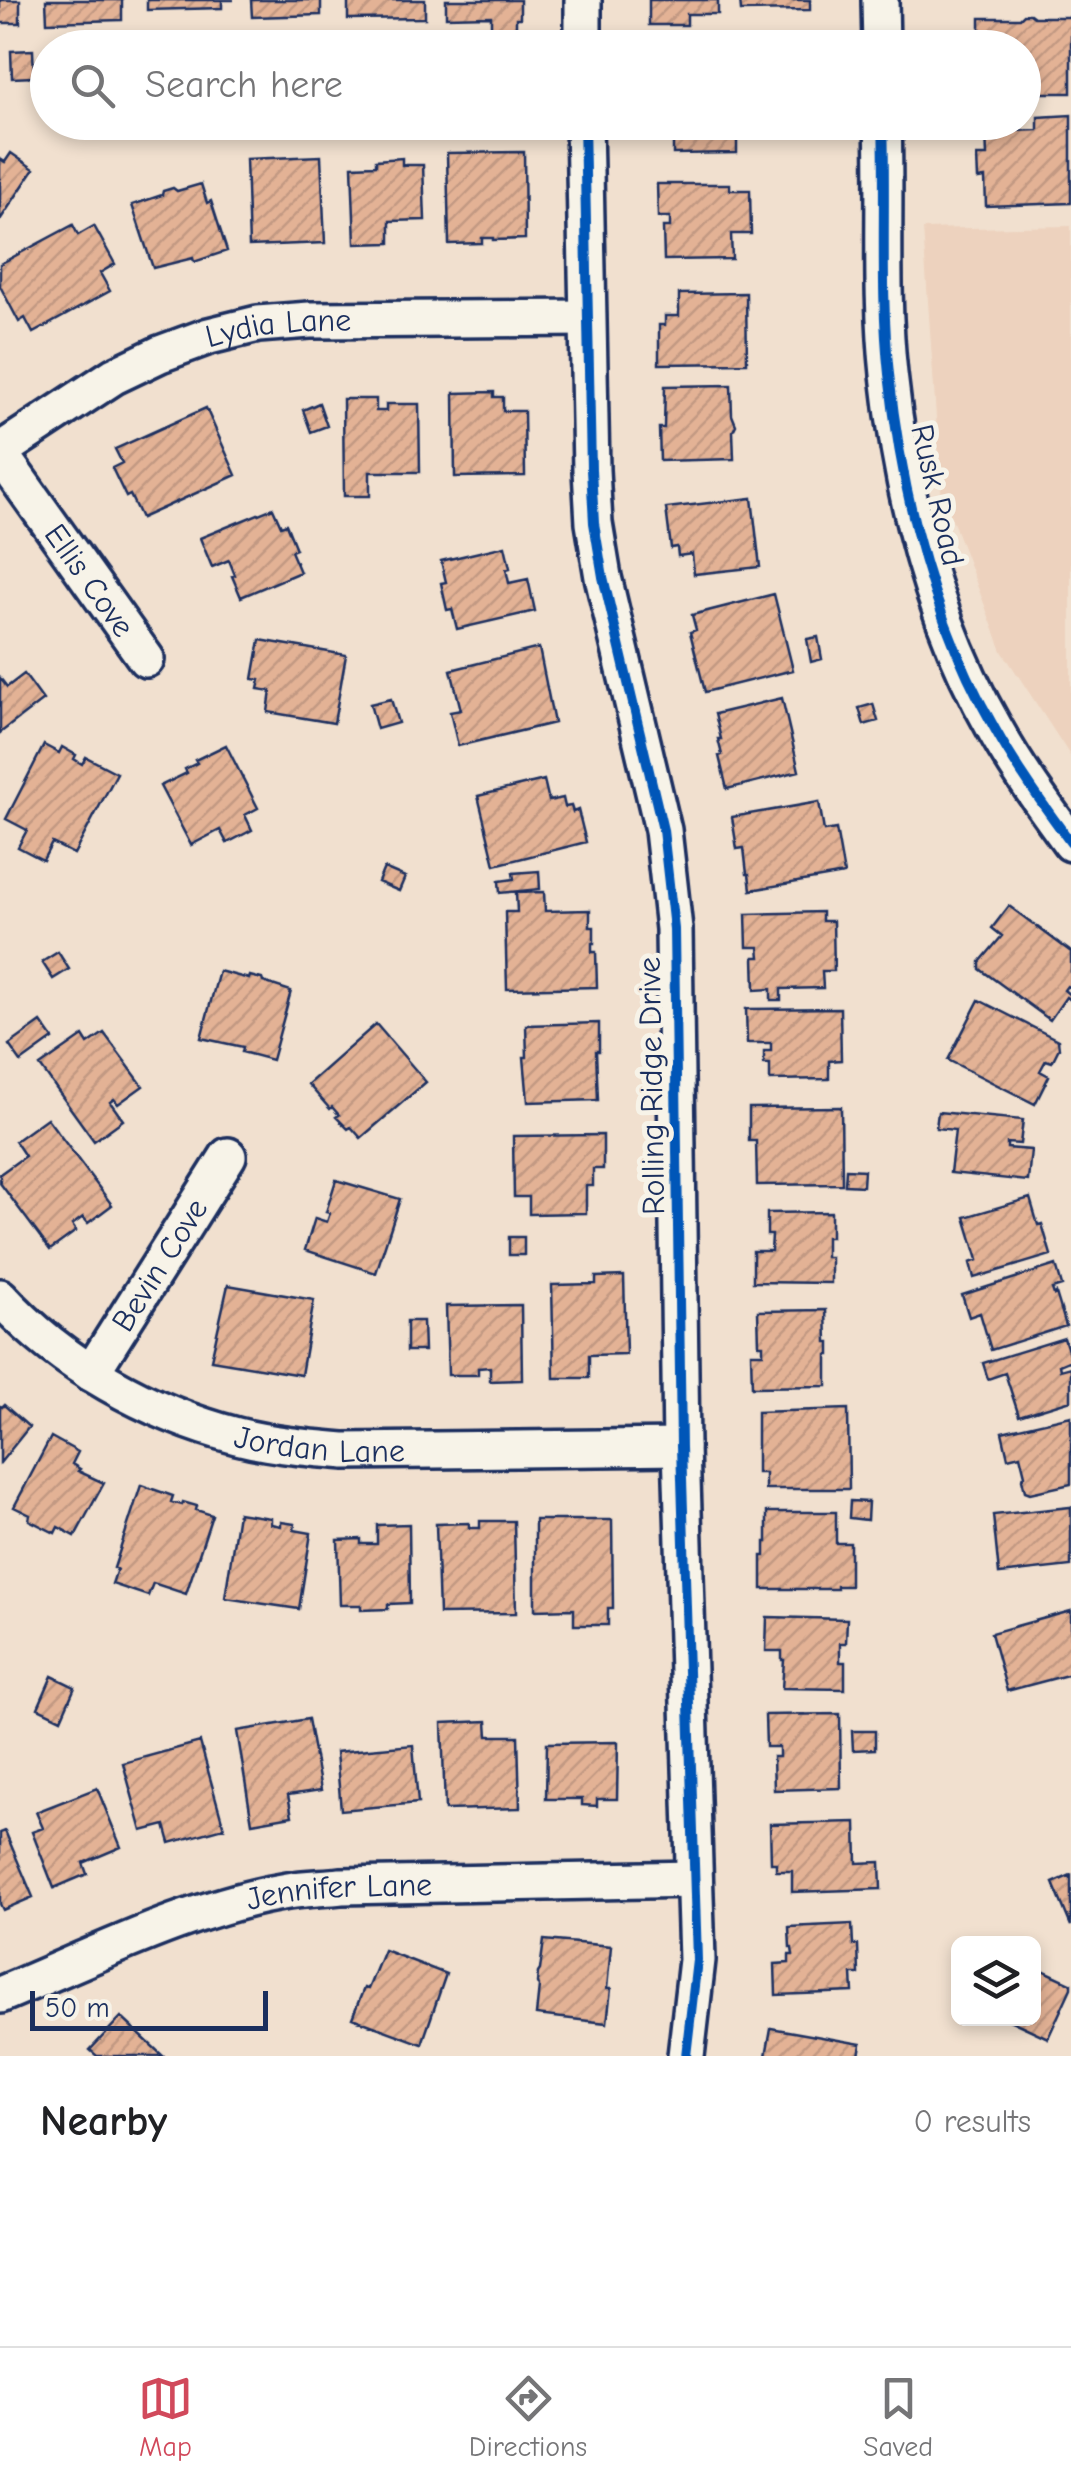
<!DOCTYPE html>
<style>
body{margin:0;font-family:"Comic Neue",sans-serif;background:#f6f6f6;color:#202124}
.controls{position:absolute;right:30px;bottom:30px;display:grid;overflow:hidden;border-radius:15px;box-shadow:0 5px 15px #0003}
.controls button{width:90px;height:90px;display:grid;place-items:center;padding:0;border:0;border-bottom:2px solid #e0e0e0;background:#fff;color:#202124;font:50px sans-serif}
.scale{position:absolute;left:30px;bottom:25px;width:238px;box-sizing:border-box;padding-left:10px;border:5px solid #1b2f5e;border-top:0;font-size:28px;line-height:35px;white-space:nowrap;color:#1b2f5e;-webkit-text-stroke:8px #f7f3e8;paint-order:stroke}
.list{margin:0;padding:0;list-style:none}
h2{display:flex;justify-content:space-between;align-items:center;height:130px;margin:0;padding:0 40px;font-size:42px}
h2 small{font-size:32px;font-weight:400;color:#757577}
.icon{flex:none;width:55px;height:55px;fill:none;stroke:currentColor;stroke-width:2;stroke-linecap:round;stroke-linejoin:round}
.map{position:relative;flex:none;width:1071px;height:2056px;overflow:hidden}
.search{position:absolute;background:#fff;box-shadow:0 5px 15px #0003;left:30px;right:30px;top:30px;height:110px;display:flex;align-items:center;gap:25px;box-sizing:border-box;padding:0 35px;border-radius:55px;color:#757577;font-size:38px}
.sheet{height:290px;background:#fff}
nav{display:flex;justify-content:space-around;align-items:center;box-sizing:border-box;height:140px;border-top:2px solid #e0e0e0;background:#fff;font-size:28px;color:#757577}
nav a{display:grid;justify-items:center;gap:5px}
nav .on{color:#d1495b}
.map>svg:first-child{display:block}
</style>
<div class="map">
<svg width="1071" height="2056" viewBox="0 0 1071 2056">
<defs>
<pattern id="building-hatch" width="6" height="6" patternUnits="userSpaceOnUse" patternTransform="scale(2.5)"><rect width="6" height="6" fill="#e3b295"/><path d="M-1 1l2-2M0 6l6-6M5 7l2-2" fill="none" stroke="#c29983"/></pattern>
</defs>
<rect width="100%" height="100%" fill="#f1e0cf"/>
<filter id="ink" filterUnits="userSpaceOnUse"><feTurbulence type="fractalNoise" baseFrequency=".01" numOctaves="2"/><feDisplacementMap in="SourceGraphic" scale="20" xChannelSelector="R" yChannelSelector="G"/><feConvolveMatrix kernelMatrix="1 2 1 2 8 2 1 2 1" color-interpolation-filters="sRGB"/></filter>
<g filter="url(#ink)">
<path fill="#edd2be" d="M1071 226V757L1002 651 941 490 923 229Z"/>
<path fill="url(#building-hatch)" stroke="#1b2f5e" stroke-width="2.5" d="M0 0H20V23H0Z
M46 0H122V20L47 22Z
M147 0H234H222V8L147 10Z
M251 0H321V15L252 17Z
M348 0H425V18L348 19Z
M446 0H520V18H516V33H491V16L446 17Z
M649 0H718V14H687V25H649Z
M740 0H810V10L741 11Z
M1024 14H1030L1034 17H1071V93H1041V79H1024V48H966V36H980V18H1020Z
M33 50 34 77 12 78 11 51Z
M1071 115V203L986 206 985 178 978 179 977 156H987L986 132 1038 130V117Z
M672 122H730V129H737V153L673 154V133H675V125H672Z
M524 152 525 239 493 240V238H482V243L449 244 447 153Z
M11 153 34 169 0 220V159L5 162Z
M321 156 325 243 249 246 246 159Z
M402 158V165H423L425 220 390 221V243L355 244 352 166 376 165V160Z
M201 184 207 203 211 201 227 251 194 262 193 258 153 268 132 205 162 195 163 191 173 188 177 191Z
M657 184H730V190H750L751 234H731L732 259 664 260 663 227H670V217H658Z
M73 225 78 235 94 226 115 264 100 273 110 291 33 333 25 318 19 322 0 286V264Z
M746 293 747 363 659 364V325H665V316H679V294Z
M731 385 732 415 736 425 733 431 734 459 660 461 659 428H664L665 386Z
M494 392V397H503V411H524L525 476 455 477 454 393Z
M343 399H376V411H386V404H419L420 472H370V496H344Z
M319 403 327 426 311 432 303 410Z
M206 408 236 475 141 518 130 495 126 497 112 468 122 463 115 449Z
M752 498 760 567 694 574 692 554 678 556 677 547 671 548 666 508Z
M273 508 281 526 286 524 296 549 291 551 300 572 241 597 232 576 235 575 229 560 212 567 200 538Z
M505 546 510 568 506 569 509 583 528 579 535 611 457 629 452 609 447 610 441 583 446 582 441 561Z
M774 594 793 670 705 692 690 632 696 630 692 615Z
M818 637 822 659 811 662 807 639Z
M260 640 346 655 334 723 268 712 271 691 258 689 260 680 253 679Z
M539 648 554 723 458 746 450 712 461 710 451 670Z
M24 674 43 700 0 733V678L7 687Z
M782 698 799 771 727 789 719 756 722 755 718 739H721L715 714Z
M391 699 398 723 377 729 370 704Z
M873 704 878 721 864 725 859 708Z
M44 745 59 753 62 747 76 755 74 759 82 764 86 757 117 773 74 854 52 843 43 860 18 847 27 830 6 819Z
M226 745 258 808 245 815 252 830 227 843 220 830 191 845 160 786 187 773 185 769 197 763 195 760Z
M544 780 549 801 563 798 565 807 571 806 573 812 578 810 586 842 495 865 478 796Z
M819 802 824 831 836 829 844 874 751 890 749 874H747L744 848 737 849 732 817Z
M384 868 405 877 399 891 378 882Z
M539 871 540 889 500 893 499 881 514 879 513 873Z
M544 892 545 911 590 910V927H594V943H592V952H596L597 987 507 989 505 912H517L516 893Z
M1009 906 1071 952V988L1067 986 1064 990 1071 996 1069 999 1066 997 1050 1020 980 969V962L1002 936 992 928Z
M822 912V921H833L834 971H822L823 988 781 989V1000H771V989L755 990 754 957H760L759 947H747L746 914Z
M58 952 69 969 53 979 42 962Z
M219 971 249 979 250 976 262 979 263 982 291 991 272 1060 242 1052 243 1047 201 1038Z
M979 1000 1058 1040 1059 1048 1052 1062 1046 1060 1040 1071 1049 1076 1035 1104 948 1060Z
M840 1008 841 1060 829 1061V1079L770 1080V1064H764V1051H771V1043H747L746 1009Z
M41 1022 53 1039 21 1062 9 1045Z
M599 1023V1051H596L598 1100 528 1102 524 1057H527L526 1025Z
M376 1024 426 1082 361 1138 351 1127 348 1129 336 1117 339 1115 332 1107 330 1109 308 1084Z
M104 1033 143 1086 118 1104 114 1099 110 1102 123 1120 94 1141 40 1066 83 1036 88 1044Z
M841 1107 842 1184 757 1185 756 1141H749V1108Z
M938 1112 1023 1120 1020 1144 1007 1143V1148L1031 1150 1028 1181 950 1173 955 1130 936 1128Z
M47 1118 112 1205 88 1223 83 1217 72 1225 76 1231 50 1250 0 1183V1174L25 1156 15 1141Z
M603 1135V1169H593V1186H586V1213L529 1214V1197H514L513 1136Z
M846 1169 864 1170 863 1186 845 1185Z
M336 1180 400 1199 376 1273 305 1250 315 1218 327 1222 330 1213 326 1212Z
M1030 1198 1038 1225 1042 1224 1051 1255 974 1278 970 1263 978 1260 965 1217Z
M831 1212V1237H826V1257H831V1283L753 1282V1251H771L772 1235H767V1213Z
M509 1237H524V1255H509Z
M1056 1265 1062 1286 1052 1289 1054 1295 1056 1293 1066 1326 991 1350 980 1313 969 1317 962 1295Z
M624 1276 626 1354 589 1355V1378H554L552 1285 596 1284V1277Z
M228 1285 314 1300 301 1375 211 1360Z
M521 1305 522 1380 490 1381V1367L478 1368V1375H448L446 1306Z
M826 1310 827 1342H830V1355H827V1386L752 1387 751 1353H763V1345H759L758 1311Z
M407 1321H423L424 1351H407Z
M1064 1338 1071 1360 1059 1365 1060 1370 1071 1367V1400L1019 1416 1005 1373 988 1379 983 1363Z
M4 1405 29 1427 0 1463V1406L2 1407Z
M848 1409 849 1489H765V1473H757V1412Z
M1071 1416V1484L1030 1493 1025 1491 1022 1479 1025 1475 1020 1455 1008 1458 1002 1432Z
M51 1437 78 1452 72 1464 80 1469 78 1471 104 1483 75 1536 58 1527 55 1533 29 1520 30 1515 14 1507Z
M141 1485 173 1496 171 1502 182 1505 183 1502 197 1506 196 1510 212 1515 186 1594 153 1583 148 1596 112 1584 117 1569 114 1568Z
M850 1501 868 1502 867 1520 849 1518Z
M1071 1507V1566L999 1574 993 1515Z
M767 1512H836V1543H850V1586H837V1589H762V1556H765V1542H767Z
M238 1513 271 1518V1524L281 1526V1522L295 1524 294 1530 311 1533 299 1609 225 1598Z
M535 1520H612L613 1608H608V1625H574V1609L535 1610Z
M480 1521H514L516 1613 439 1614 436 1524 469 1523V1528H480Z
M409 1524 410 1603 388 1604V1609L361 1610V1605H340L338 1540 361 1539V1544H377V1525Z
M1071 1611V1674L1007 1691 991 1633Z
M767 1617 847 1619 846 1643H840V1662H845V1689L782 1688 784 1660H782V1651H766Z
M52 1676 75 1687 61 1719 38 1708Z
M840 1714 841 1788 774 1790 773 1757H779V1747H766L765 1715Z
M308 1719 321 1790 288 1795 292 1816 252 1823 237 1731Z
M487 1721 488 1736H518L520 1808 445 1810 442 1723Z
M852 1731H875V1749L853 1750Z
M200 1742 224 1828 170 1843 165 1825 142 1831 123 1763Z
M618 1742 617 1799H597V1806L582 1805V1799H546L547 1743Z
M413 1745 418 1803 341 1810 336 1752Z
M97 1788 121 1847 83 1863 87 1874 54 1888 32 1832 43 1828 36 1812Z
M856 1822 857 1863 880 1862 881 1889 792 1892V1871H776V1863H771L770 1824Z
M5 1831 33 1897 3 1910 0 1904V1833Z
M1071 1875V1926L1053 1883Z
M852 1924 853 1945H858L859 1974H852L853 1992 776 1995 775 1964 789 1963V1955H793L792 1948H790L789 1927Z
M544 1940 611 1946 607 1989H611L607 2023 536 2015 539 1987 537 1983 538 1973 540 1970Z
M384 1950 446 1974 422 2044 352 2018 364 1988 368 1989Z
M1034 1966 1071 1983V1988L1048 2038 1005 2018H1034Z
M121 2017 137 2032 163 2056H97L90 2050Z
M771 2028 861 2044 859 2056H766Z"/>
<g fill="none" stroke-linecap="round" stroke-linejoin="round">
<g stroke="#1b2f5e" stroke-width="42">
<g id="street">
<path d="M583 0V48"/>
<path d="M880 0 881 48"/>
<path d="M584 122 591 470 594 523 603 577 663 830 674 929 681 1447 697 1960 686 2056"/>
<path d="M883 122C886 206 880 291 889 374 902 497 933 621 995 729 1017 769 1044 806 1071 843"/>
<path id="s1" d="M0 451 114 376 160 354 209 336 258 324 310 320 587 318"/>
<path id="s2" d="M0 454 146 659"/>
<path id="s3" d="M0 1297C62 1365 149 1413 237 1436 272 1445 309 1448 345 1451L681 1447"/>
<path id="s4" d="M91 1373 228 1156"/>
<path id="s5" d="M0 1995C90 1958 192 1906 288 1891 305 1888 324 1888 341 1886L694 1879"/>
</g>
</g>
<use href="#street" stroke="#f7f3e8" stroke-width="35"/>
<g stroke="#f7f3e8" stroke-width="16">
<path id="cycleway" d="M584 122 591 470 594 523 603 577 663 830 674 929 681 1447 697 1960 686 2056
M883 122C886 206 880 291 889 374 902 497 933 621 995 729 1017 769 1044 806 1071 843"/>
</g>
<use href="#cycleway" stroke="#0057b8" stroke-width="10"/>
</g>
</g>
<g text-anchor="middle" stroke-width="10" stroke-linejoin="round" paint-order="stroke">
<g font-size="32" fill="#1b2f5e" stroke="#f7f3e8">
<text dy="11" stroke="none"><textPath href="#s1" startOffset="310">Lydia Lane</textPath></text>
<text transform="translate(938 495) rotate(77)" y="11">Rusk Road</text>
<text dy="11" stroke="none"><textPath href="#s2" startOffset="155">Ellis Cove</textPath></text>
<text transform="translate(651 1086) rotate(-91)" y="11">Rolling Ridge Drive</text>
<text dy="11" stroke="none"><textPath href="#s4" startOffset="128">Bevin Cove</textPath></text>
<text dy="11" stroke="none"><textPath href="#s3" startOffset="362">Jordan Lane</textPath></text>
<text dy="11" stroke="none"><textPath href="#s5" startOffset="358">Jennifer Lane</textPath></text>
</g>
</g>
</svg>
<div class="controls">
<button><svg class="icon" aria-label="layers" viewBox="0 0 24 24"><path d="M12 4l9 5-9 5-9-5zM3 14l9 5 9-5"/></svg></button>
</div>
<div class="scale">50 m</div>
<div class="search"><svg class="icon" aria-label="search" viewBox="0 0 24 24"><circle cx="10" cy="10" r="6"/><path d="M15 15l6 6"/></svg>Search here</div>
</div>
<section class="sheet">
<h2>Nearby<small>0 results</small></h2>
<ul class="list">
</ul>
</section>
<nav>
<a class="on"><svg class="icon" aria-label="map" viewBox="0 0 24 24"><path d="M3 6l6-2 6 2 6-2v14l-6 2-6-2-6 2zM9 4v14M15 6v14"/></svg>Map</a>
<a><svg class="icon" aria-label="directions" viewBox="0 0 24 24"><path d="M12 3l9 9-9 9-9-9zM9 14v-3h6M13 9l2 2-2 2"/></svg>Directions</a>
<a><svg class="icon" aria-label="saved" viewBox="0 0 24 24"><path d="M7 4h10v16l-5-4-5 4z"/></svg>Saved</a>
</nav>
